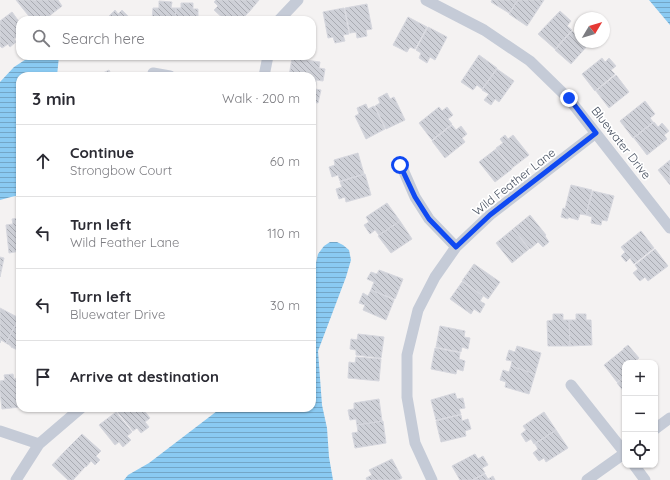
<!DOCTYPE html>
<meta charset="utf-8">
<style>
body{margin:0;font-family:Quicksand,sans-serif;background:#f2f2f3;color:#2b2b33}
.controls{position:absolute;right:12px;bottom:12px;display:grid;overflow:hidden;border-radius:8px;box-shadow:0 1px 3px #0004}
.controls button{width:36px;height:36px;display:grid;place-items:center;padding:0;border:0;border-bottom:1px solid #e1e1e2;background:#fff;color:#2b2b33;font:20px sans-serif}
.compass{position:absolute;left:574px;top:12px;width:36px;height:36px;border-radius:50%;background:#fff;box-shadow:0 1px 3px #0004;rotate:52deg}
.stop{position:absolute;width:12px;height:12px;margin:-9px;border:3px solid #0f49f2;border-radius:50%;background:#fff}
.stop.end{background:#0f49f2;border-color:#fff;box-shadow:0 1px 4px #0008}
.list{margin:0;padding:0;list-style:none}
h2{display:flex;justify-content:space-between;align-items:center;height:52px;margin:0;padding:0 16px;font-size:17px}
h2 small{font-size:13px;font-weight:400;color:#7c7c81}
.list li{display:grid;grid-template-columns:26px 1fr auto;gap:12px;align-items:center;box-sizing:border-box;height:72px;padding:0 16px;border-top:1px solid #e1e1e2}
.list b{display:block;font-size:15px;white-space:nowrap}
.list p{margin:0;font-size:13px;white-space:nowrap;color:#7c7c81}
.list em{font-size:13px;font-style:normal;color:#7c7c81}
.icon{flex:none;width:22px;height:22px;fill:none;stroke:currentColor;stroke-width:2;stroke-linecap:round;stroke-linejoin:round}
.map{position:relative;flex:none;width:670px;height:480px;overflow:hidden}
.search{position:absolute;background:#fff;box-shadow:0 1px 3px #0004;left:16px;top:16px;width:300px;height:44px;display:flex;align-items:center;gap:10px;box-sizing:border-box;padding:0 14px;border-radius:12px;color:#7c7c81;font-size:15px}
.panel{position:absolute;background:#fff;box-shadow:0 1px 3px #0004;left:16px;top:72px;width:300px;height:340px;border-radius:12px}
.map>svg:first-child{display:block}
</style>
<div class="map">
<svg width="670" height="480" viewBox="0 0 670 480">
<defs>
<pattern id="water-rules" width="6" height="5" patternUnits="userSpaceOnUse"><rect width="6" height="5" fill="#8acaf2"/><path d="M0 2.5h6" fill="none" stroke="#73a6c7"/></pattern>
<pattern id="building-back-hatch" width="6" height="6" patternUnits="userSpaceOnUse"><rect width="6" height="6" fill="#ced0d7"/><path d="M-1 5l2 2M0 0l6 6M5-1l2 2" fill="none" stroke="#a9abb2"/></pattern>
</defs>
<rect width="100%" height="100%" fill="#f4f2f2"/>
<path fill="url(#water-rules)" d="M649 0H670V25Z
M31 56H59L57 76H20V195L11 197 0 200V82L14 67Z
M330 242H337L343 245 349 250 351 260 346 277 318 351 322 405 327 428 329 457 333 480H124L128 475 149 463 221 408H312V279L316 263 318 254 324 246Z"/>
<path fill="url(#building-back-hatch)" stroke="#d6d7de" d="M16 0H34L35 1 36 0H58L62 6 44 20H32Z
M216 0H236L249 12 241 20H225L214 10 218 6 214 2Z
M236 0H259L249 12Z
M492 0H518L509 13 491 2Z
M518 0H544L527 26 509 14Z
M159 1 172 2 171 8H176L175 20H152L153 8H159Z
M181 3H193V9H198V20H175L176 8H181Z
M367 4 372 29 366 30 367 36 357 38 356 32 350 33 345 8Z
M344 8 349 34 343 35 345 41 335 43 333 37 328 38 323 12Z
M115 10 118 14 122 10 132 20H106V19Z
M560 11 571 21 567 26 572 30 555 49 538 34Z
M12 12 20 23V34L14 39 16 42 10 47 8 44 2 48 0 46V21Z
M408 17 427 27 415 49 410 47 407 52 393 45Z
M428 27 447 37 435 60 430 57 427 63 419 58 421 53 416 50Z
M572 31 576 35 580 31V42H595L590 47 588 45 571 64 555 50Z
M479 55 497 68 482 89 477 85 473 90 461 82Z
M292 58 320 62 319 68 325 69 323 81 316 80V84H312V76H289Z
M602 58 605 62 609 58 616 66 611 70 615 74 595 91 582 74Z
M497 69 514 81 499 102 495 99 491 105 484 100 489 94 482 90Z
M109 70 112 76H97Z
M616 75 629 92 609 108 596 91Z
M312 84H316L315 89 321 90 318 103 313 102 312 106Z
M387 93 390 99 394 97 405 120 386 129 375 106 380 103 378 98Z
M645 101 655 114 650 118 653 122 633 138 620 121Z
M366 104 368 109 374 106 385 129 366 139 355 116 359 114 357 108Z
M439 107 442 111 447 107 453 115 448 119 452 124 432 140 419 123Z
M654 122 658 127 662 123 669 131 664 135 667 139 647 155 634 138Z
M452 125 456 130 461 126 467 134 462 138 465 142 445 158 432 141Z
M505 135 508 139 513 135 529 155 512 168 496 148 503 143 500 139Z
M496 149 512 169 495 182 479 162Z
M358 153 364 174 340 181 338 175 332 177 329 167 335 165 334 160Z
M670 160V185L658 170Z
M365 174 371 195 346 202 345 197 339 199 336 189 342 187 340 182Z
M571 185 592 190 586 215 580 214 578 220 568 217V219L561 217 563 208 565 209Z
M593 191 614 196 607 221 602 220 601 225 591 223 592 217 586 215Z
M387 203 400 221 379 235 375 230 370 234 364 225 369 222 366 217Z
M530 215 546 235 545 236 549 242 543 247 538 242 530 249 513 229Z
M20 218V251L9 253 6 225 13 224 12 219Z
M400 221 412 239 391 253 378 236Z
M513 229 529 249 512 263 496 243Z
M641 231 654 248 634 264 630 258 626 262 621 256 625 252 621 247Z
M655 249 668 266 648 281 645 277 640 281 633 273 638 269 635 265Z
M0 257 4 258 0 277Z
M474 264 500 282 488 299 462 281Z
M379 270 403 279 395 299 371 290 374 282 367 279 371 272 377 274Z
M462 282 483 296 480 301 485 304 480 313 474 309 471 314 450 299Z
M371 290 394 300 386 320 363 310 365 305 359 303 363 293 368 296Z
M0 308 19 318 6 343 1 340 0 343Z
M553 314H563V320H569L570 346H548L547 321 553 320Z
M576 314H586V320H591L592 345 570 346 569 320H576Z
M19 318 20 319V351L11 347V346L6 343Z
M440 326 465 331 464 337 470 338 468 349 462 347 461 352 436 347Z
M358 334 384 337 381 358 356 355V350L350 349 351 339 357 340Z
M628 345 639 358 634 362 635 363H625V376L617 382 604 365 624 349H623Z
M517 346 541 353 535 374 511 366 512 361 506 360 509 350 515 352Z
M435 348 460 353 459 359 465 361 463 371 457 369 456 374 431 369Z
M356 357 381 359 379 381 348 378 349 362 355 363Z
M511 366 535 374 529 394 505 387 506 382 500 380 503 370 509 372Z
M13 374 14 379 20 378V407L2 409 0 392V381L5 380 4 375Z
M625 376V393L617 383Z
M455 393 457 399 463 398 465 408 459 409 461 414 436 420 431 400Z
M379 399 382 421 357 425 356 419 350 420 348 410 354 409V403Z
M121 408H142L150 418 145 422 149 427 141 433 137 428 133 431 117 411Z
M116 412 132 432 127 436 131 440 123 447 119 442 115 445 99 425Z
M544 412 556 430 534 444 531 439 526 442 521 434 526 430 523 426Z
M461 415 462 421 468 419 471 429 465 431 466 436 441 442 436 421Z
M383 421 386 443 355 448 352 433 358 432 357 425Z
M556 430 568 448 546 462 544 458 539 461 533 453 538 449 535 444Z
M82 434 101 451 96 456 100 460 95 465 91 461 86 467 67 449Z
M67 449 85 467 73 480H68L52 465Z
M475 454 478 459 483 456 488 465 482 468 485 473 472 480H460L452 466Z
M392 459 402 478 398 480H367L366 478 372 475 369 470Z
M485 474 488 479 493 476 495 480H473Z"/>
<g fill="none" stroke-linecap="round" stroke-linejoin="round">
<path stroke="#c5cbd7" stroke-width="11" d="M426 0 484 30 530 61 569 99 670 228
M279 20 298 0
M153 73 170 76
M264 76 268 56
M401 165 415 197 429 219 456 247
M571 385 625 453
M655 429 670 418
M0 431 39 444
M634 465 645 480
M16 480 39 444 81 408
M432 480 415 443 407 397V355L418 310 435 277 456 247 490 215 596 133
M587 480 625 453"/>
</g>
<g fill="none" stroke-linecap="round" stroke-linejoin="round">
<path stroke="#0f49f2" stroke-width="5" d="M400 165 415 197 429 219 456 247 490 215 596 133 569 98"/>
</g>
<g text-anchor="middle" stroke-width="3.5" stroke-linejoin="round" paint-order="stroke">
<g font-size="12" fill="#485161" stroke="#fff">
<text transform="translate(621 143) rotate(52)" y="4">Bluewater Drive</text>
<text transform="translate(514 182) rotate(-38)" y="4">Wild Feather Lane</text>
</g>
</g>
</svg>
<div class="controls">
<button>+</button>
<button>−</button>
<button><svg class="icon" aria-label="locate" viewBox="0 0 24 24"><circle cx="12" cy="12" r="6"/><path d="M12 2v4M12 18v4M2 12h4M18 12h4"/></svg></button>
</div>
<svg class="compass" viewBox="-18 -18 36 36"><path d="M0-13l5 13h-10z" fill="#e53935"/><path d="M0 13l5-13h-10z" fill="#7c7c81"/></svg>
<div class="stop" style="left:400px;top:165px"></div>
<div class="stop end" style="left:569px;top:98px"></div>
<div class="search"><svg class="icon" aria-label="search" viewBox="0 0 24 24"><circle cx="10" cy="10" r="6"/><path d="M15 15l6 6"/></svg>Search here</div>
<section class="panel">
<h2>3 min<small>Walk · 200 m</small></h2>
<ul class="list">
<li><svg class="icon" aria-label="ahead" viewBox="0 0 24 24"><path d="M12 20V5M6 11l6-6 6 6"/></svg><div><b>Continue</b><p>Strongbow Court</p></div><em>60 m</em></li>
<li><svg class="icon" aria-label="left" viewBox="0 0 24 24"><path d="M17 20v-9H6M10 6l-5 5 5 5"/></svg><div><b>Turn left</b><p>Wild Feather Lane</p></div><em>110 m</em></li>
<li><svg class="icon" aria-label="left" viewBox="0 0 24 24"><path d="M17 20v-9H6M10 6l-5 5 5 5"/></svg><div><b>Turn left</b><p>Bluewater Drive</p></div><em>30 m</em></li>
<li><svg class="icon" aria-label="arrive" viewBox="0 0 24 24"><path d="M6 21V4h12l-3 4 3 4H6"/></svg><div><b>Arrive at destination</b></div></li>
</ul>
</section>
</div>
